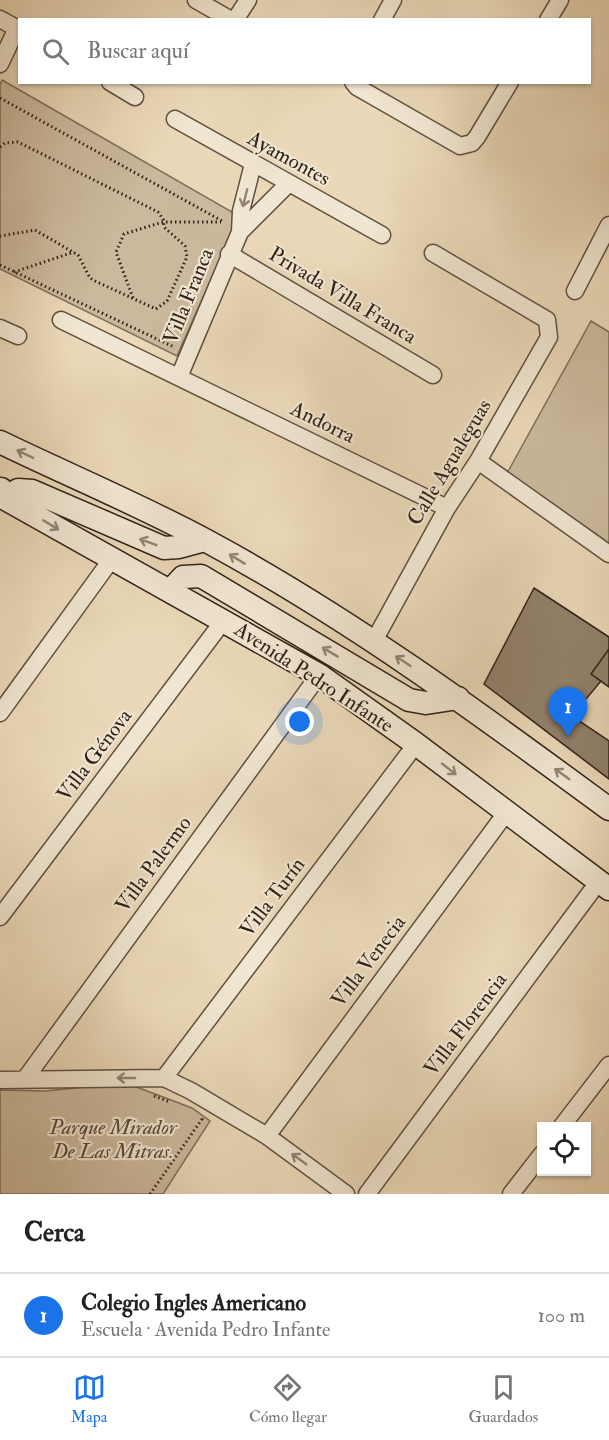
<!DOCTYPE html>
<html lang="es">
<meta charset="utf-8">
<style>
body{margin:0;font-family:"IM FELL Double Pica",serif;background:#f2f2f2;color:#222}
.controls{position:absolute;right:18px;bottom:18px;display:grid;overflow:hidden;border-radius:0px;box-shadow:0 2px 4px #0004}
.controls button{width:54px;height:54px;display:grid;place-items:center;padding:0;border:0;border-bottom:2px solid #e0e0e0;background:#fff;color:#222;font:30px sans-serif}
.you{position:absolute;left:300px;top:722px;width:21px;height:21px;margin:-15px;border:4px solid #fff;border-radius:50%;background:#1a73e8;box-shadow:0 0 0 9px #1a73e833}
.badge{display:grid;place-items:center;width:39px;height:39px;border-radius:50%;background:#1a73e8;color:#fff;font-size:20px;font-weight:700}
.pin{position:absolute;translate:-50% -50px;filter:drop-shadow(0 2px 3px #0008)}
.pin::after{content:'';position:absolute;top:32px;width:21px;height:18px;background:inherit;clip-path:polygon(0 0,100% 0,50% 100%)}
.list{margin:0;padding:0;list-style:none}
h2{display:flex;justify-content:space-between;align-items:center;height:78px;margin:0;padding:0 24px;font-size:26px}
h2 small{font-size:20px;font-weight:400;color:#767676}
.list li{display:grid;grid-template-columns:39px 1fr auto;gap:18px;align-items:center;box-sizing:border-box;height:84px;padding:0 24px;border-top:2px solid #e0e0e0}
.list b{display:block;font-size:22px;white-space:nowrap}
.list p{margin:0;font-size:20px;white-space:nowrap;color:#767676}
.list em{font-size:20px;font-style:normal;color:#767676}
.icon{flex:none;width:33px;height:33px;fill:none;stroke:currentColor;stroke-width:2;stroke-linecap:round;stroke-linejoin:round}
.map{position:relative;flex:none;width:609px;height:1194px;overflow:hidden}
.search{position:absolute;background:#fff;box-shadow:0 2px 4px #0004;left:18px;right:18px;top:18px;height:66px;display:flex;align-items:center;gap:15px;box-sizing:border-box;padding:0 21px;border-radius:0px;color:#767676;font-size:22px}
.sheet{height:162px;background:#fff}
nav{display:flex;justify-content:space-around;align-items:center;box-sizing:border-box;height:84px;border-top:2px solid #e0e0e0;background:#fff;font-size:16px;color:#767676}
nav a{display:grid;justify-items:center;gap:3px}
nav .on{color:#1a73e8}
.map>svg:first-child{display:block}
</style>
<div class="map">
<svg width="609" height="1194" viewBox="0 0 609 1194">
<rect width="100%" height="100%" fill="#ead8b8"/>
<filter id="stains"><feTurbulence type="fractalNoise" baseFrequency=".00333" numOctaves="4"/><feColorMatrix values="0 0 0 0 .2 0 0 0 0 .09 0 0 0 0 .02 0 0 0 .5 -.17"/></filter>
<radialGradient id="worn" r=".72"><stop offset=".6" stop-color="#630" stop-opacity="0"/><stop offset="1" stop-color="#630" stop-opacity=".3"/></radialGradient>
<path fill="#cbb99d" stroke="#7e6e5b" stroke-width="1.5" d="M2 80 239 216 177 356 0 269V85Z
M591 321 609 332V547L505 477Z
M126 1083 192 1108 210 1121 163 1194H0V1090L45 1091Z"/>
<path fill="#91816c" stroke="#312219" stroke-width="1.5" d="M534 588 609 637V649L591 674 601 681 572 716 609 741V779L484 684Z
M609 649V687L591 674Z"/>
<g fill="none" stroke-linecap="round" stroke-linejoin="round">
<g stroke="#5f5041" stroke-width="19">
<path id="street" d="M196 0 231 20
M0 19 20 30
M235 20 248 0
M382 20 393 0
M548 20 560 0
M0 64 17 28
M110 82 135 97
M353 82 357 87 460 146 472 143 477 137 510 82
M175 119 382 235
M240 232 288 184
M229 254 433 375
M575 291 609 225
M61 320 447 508
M0 328 18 336
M179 377 240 232 241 211 253 164
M478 461 609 554
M374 641 447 508 478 461 549 337 547 320 433 253
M0 713 111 560
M0 917 224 620
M164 1078 416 744
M25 1079 319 675
M0 1080 164 1078 191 1091 267 1136 346 1194
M562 1126 609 1065
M267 1136 506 813
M367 1194 599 881
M511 1194 542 1154"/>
</g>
<g stroke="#312219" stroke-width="25">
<path id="secondary" d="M0 442C68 475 138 504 205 540 348 617 479 713 609 809
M1 489 5 498 18 490 32 491 164 548 179 547 205 540
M0 496 319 675 416 744 609 889
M171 590 183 577 201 576 409 700 426 703 458 698"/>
</g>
<path stroke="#312219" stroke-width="3" stroke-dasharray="1.5 3" stroke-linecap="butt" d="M0 98 224 222
M0 147 5 143 18 142 158 212 163 219 164 227 185 246 187 257 167 301 156 309 95 281 90 278 78 255 35 230 0 236
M0 265 174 347
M14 272 74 252
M133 298 116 252 124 234 163 222H221
M154 1096 170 1102
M150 1194 202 1119 200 1117"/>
<use href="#street" stroke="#f1e6d1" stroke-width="16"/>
<use href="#secondary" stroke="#f1e6d1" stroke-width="22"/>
</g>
<defs><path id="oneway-shaft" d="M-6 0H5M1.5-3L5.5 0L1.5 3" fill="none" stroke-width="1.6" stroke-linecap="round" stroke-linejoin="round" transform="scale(1.5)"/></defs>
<g stroke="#918475">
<use href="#oneway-shaft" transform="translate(245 198) rotate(104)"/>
<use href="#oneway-shaft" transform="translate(25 454) rotate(-154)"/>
<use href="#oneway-shaft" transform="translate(51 525) rotate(31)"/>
<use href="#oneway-shaft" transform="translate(148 542) rotate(-159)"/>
<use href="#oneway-shaft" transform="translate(237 559) rotate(-149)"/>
<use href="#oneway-shaft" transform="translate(330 652) rotate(-149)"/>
<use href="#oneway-shaft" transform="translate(403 661) rotate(-146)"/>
<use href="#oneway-shaft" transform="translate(449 769) rotate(38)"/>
<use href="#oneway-shaft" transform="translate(562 774) rotate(-144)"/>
<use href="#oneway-shaft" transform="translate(126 1078) rotate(180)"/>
<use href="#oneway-shaft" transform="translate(299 1159) rotate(-144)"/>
</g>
<g text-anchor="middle" stroke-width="4.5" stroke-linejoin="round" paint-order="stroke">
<g font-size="21" fill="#312219" stroke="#f1e6d1">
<text transform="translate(289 158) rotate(29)" y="7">Ayamontes</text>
<text transform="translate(343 295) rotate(31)" y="7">Privada Villa Franca</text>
<text transform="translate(188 296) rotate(-68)" y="7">Villa Franca</text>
<text transform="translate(323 422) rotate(26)" y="7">Andorra</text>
<text transform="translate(449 462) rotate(-59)" y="7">Calle Agualeguas</text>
<text transform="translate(314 677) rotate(33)" y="7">Avenida Pedro Infante</text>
<text transform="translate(94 755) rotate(-53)" y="7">Villa Génova</text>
<text transform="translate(153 864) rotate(-54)" y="7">Villa Palermo</text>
<text transform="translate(272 897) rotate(-53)" y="7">Villa Turín</text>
<text transform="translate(368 961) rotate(-53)" y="7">Villa Venecia</text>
<text transform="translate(465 1024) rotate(-53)" y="7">Villa Florencia</text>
</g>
<g font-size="21" font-style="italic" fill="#58483a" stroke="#f1e6d1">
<text x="113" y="1134">Parque Mirador<tspan x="113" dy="24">De Las Mitras.</tspan></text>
</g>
</g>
<rect width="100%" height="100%" filter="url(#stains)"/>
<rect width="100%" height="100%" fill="url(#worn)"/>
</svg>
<div class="controls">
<button><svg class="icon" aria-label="locate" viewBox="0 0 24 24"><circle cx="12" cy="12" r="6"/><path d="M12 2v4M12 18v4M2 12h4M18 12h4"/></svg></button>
</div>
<div class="you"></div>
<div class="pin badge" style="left:568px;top:737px">1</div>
<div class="search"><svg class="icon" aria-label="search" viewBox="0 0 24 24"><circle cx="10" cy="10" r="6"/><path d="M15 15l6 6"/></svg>Buscar aquí</div>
</div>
<section class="sheet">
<h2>Cerca<small></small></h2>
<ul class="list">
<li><span class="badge">1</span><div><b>Colegio Ingles Americano</b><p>Escuela · Avenida Pedro Infante</p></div><em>100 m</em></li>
</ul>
</section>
<nav>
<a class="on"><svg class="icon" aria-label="map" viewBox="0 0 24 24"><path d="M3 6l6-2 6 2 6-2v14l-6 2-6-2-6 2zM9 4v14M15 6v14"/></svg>Mapa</a>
<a><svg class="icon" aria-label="directions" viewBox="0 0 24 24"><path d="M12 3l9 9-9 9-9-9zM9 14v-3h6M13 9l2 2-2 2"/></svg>Cómo llegar</a>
<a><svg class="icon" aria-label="saved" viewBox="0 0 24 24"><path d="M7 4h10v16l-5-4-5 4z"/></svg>Guardados</a>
</nav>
